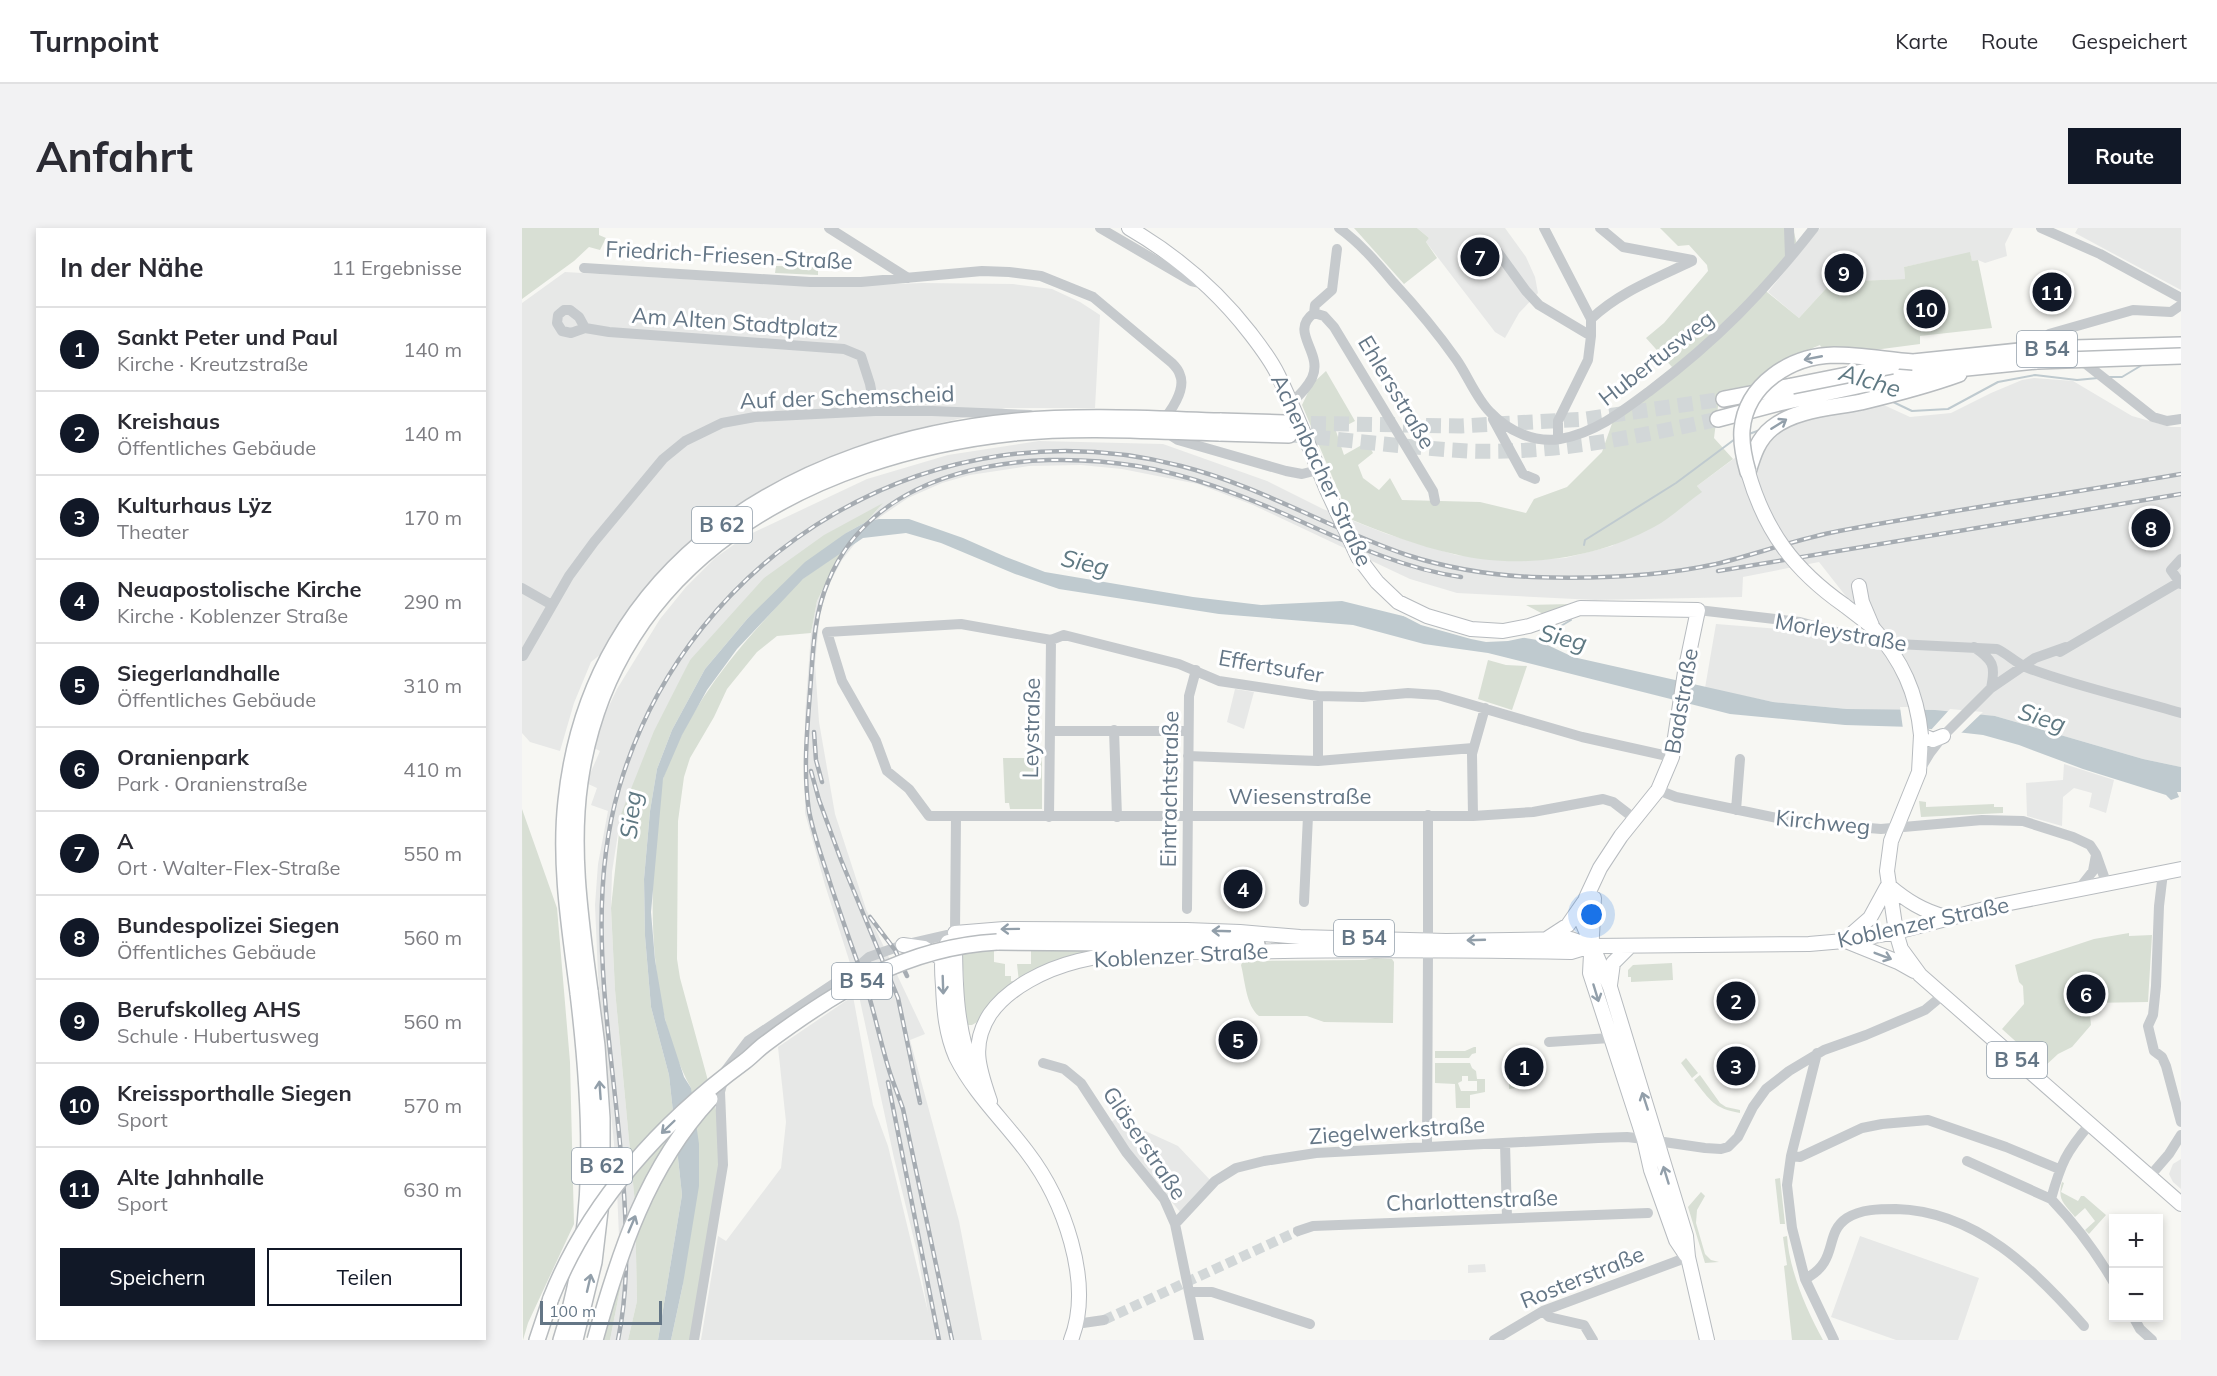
<!DOCTYPE html>
<html lang="de">
<meta charset="utf-8">
<style>
body{margin:0;font-family:Mulish,sans-serif;background:#f2f2f3;color:#2b2b33}
.controls{position:absolute;right:18px;bottom:18px;display:grid;overflow:hidden;border-radius:0px;box-shadow:0 3px 9px #0003}
.controls button{width:54px;height:54px;display:grid;place-items:center;padding:0;border:0;border-bottom:2px solid #e1e1e2;background:#fff;color:#2b2b33;font:30px sans-serif}
.scale{position:absolute;left:18px;bottom:15px;width:122px;box-sizing:border-box;padding-left:6px;border:3px solid #647686;border-top:0;font-size:16px;line-height:21px;white-space:nowrap;color:#647686;-webkit-text-stroke:4px #fff;paint-order:stroke}
.you{position:absolute;left:1070px;top:687px;width:21px;height:21px;margin:-15px;border:4px solid #fff;border-radius:50%;background:#1a73e8;box-shadow:0 0 0 9px #1a73e833}
.badge{display:grid;place-items:center;width:39px;height:39px;border-radius:50%;background:#111827;color:#fff;font-size:20px;font-weight:700}
.pin{position:absolute;translate:-50% -50%;border:3px solid #fff;box-shadow:0 2px 6px #0006}
.list{margin:0;padding:0;list-style:none}
h2{display:flex;justify-content:space-between;align-items:center;height:78px;margin:0;padding:0 24px;font-size:26px}
h2 small{font-size:20px;font-weight:400;color:#7c7c81}
.list li{display:grid;grid-template-columns:39px 1fr auto;gap:18px;align-items:center;box-sizing:border-box;height:84px;padding:0 24px;border-top:2px solid #e1e1e2}
.list b{display:block;font-size:22px;white-space:nowrap}
.list p{margin:0;font-size:20px;white-space:nowrap;color:#7c7c81}
.list em{font-size:20px;font-style:normal;color:#7c7c81}
.actions{display:flex;gap:12px;padding:18px 24px}
.actions a{flex:1;padding:14px 0;border:2px solid #111827;border-radius:0px;text-align:center;font-size:21px;color:#111827}
.actions .main{background:#111827;color:#fff}
.map{position:relative;flex:none;width:1659px;height:1112px;overflow:hidden;border-radius:0px}
header{display:flex;align-items:center;gap:36px;box-sizing:border-box;height:84px;padding:0 30px;background:#fff;border-bottom:2px solid #e1e1e2}
header strong{font-size:28px}
nav{display:flex;gap:33px;margin-inline-start:auto;font-size:21px}
.intro{display:flex;align-items:center;justify-content:space-between;box-sizing:border-box;height:144px;padding:0 36px}
h1{margin:0;font-size:42px}
.button{padding:15px 27px;border-radius:0px;background:#111827;color:#fff;font-size:21px;font-weight:700}
main{display:flex;gap:36px;padding:0 36px}
aside{flex:1;background:#fff;border-radius:0px;box-shadow:0 3px 9px #0003}
.map>svg:first-child{display:block}
</style>
<header>
<strong>Turnpoint</strong>
<nav><a>Karte</a><a>Route</a><a>Gespeichert</a></nav>
</header>
<div class="intro"><h1>Anfahrt</h1><a class="button">Route</a></div>
<main>
<aside>
<h2>In der Nähe<small>11 Ergebnisse</small></h2>
<ul class="list">
<li><span class="badge">1</span><div><b>Sankt Peter und Paul</b><p>Kirche · Kreutzstraße</p></div><em>140 m</em></li>
<li><span class="badge">2</span><div><b>Kreishaus</b><p>Öffentliches Gebäude</p></div><em>140 m</em></li>
<li><span class="badge">3</span><div><b>Kulturhaus Lÿz</b><p>Theater</p></div><em>170 m</em></li>
<li><span class="badge">4</span><div><b>Neuapostolische Kirche</b><p>Kirche · Koblenzer Straße</p></div><em>290 m</em></li>
<li><span class="badge">5</span><div><b>Siegerlandhalle</b><p>Öffentliches Gebäude</p></div><em>310 m</em></li>
<li><span class="badge">6</span><div><b>Oranienpark</b><p>Park · Oranienstraße</p></div><em>410 m</em></li>
<li><span class="badge">7</span><div><b>A</b><p>Ort · Walter-Flex-Straße</p></div><em>550 m</em></li>
<li><span class="badge">8</span><div><b>Bundespolizei Siegen</b><p>Öffentliches Gebäude</p></div><em>560 m</em></li>
<li><span class="badge">9</span><div><b>Berufskolleg AHS</b><p>Schule · Hubertusweg</p></div><em>560 m</em></li>
<li><span class="badge">10</span><div><b>Kreissporthalle Siegen</b><p>Sport</p></div><em>570 m</em></li>
<li><span class="badge">11</span><div><b>Alte Jahnhalle</b><p>Sport</p></div><em>630 m</em></li>
</ul>
<div class="actions"><a class="main">Speichern</a><a>Teilen</a></div>
</aside>
<div class="map">
<svg width="1659" height="1112" viewBox="0 0 1659 1112">
<rect width="100%" height="100%" fill="#f7f7f3"/>
<path fill="#e7e8e7" d="M895 0H983L1004 29 1013 49 1016 65 997 85 983 110 973 104 904 14 907 10Z
M1298 0H1491L1483 16 1485 28 1463 35 1456 32 1450 33 1448 25 1382 39 1383 51 1310 54 1277 90 1246 64Z
M1556 0H1659V62L1553 5Z
M43 44 298 59 400 55 491 56 530 61 558 74 578 87 573 180H484L410 197 358 213 286 242 222 276 177 310 130 353 96 397 79 426 69 434 52 475 38 523 8 514 0 505V75Z
M1512 150 1551 153 1610 188 1649 199H1659V539L1621 531 1473 488 1325 481 1251 474 1183 460 1194 396 1270 402 1363 418 1297 334 1221 349 1220 369 1073 372 935 365 888 351 731 277 676 256 600 241 559 237 507 238 448 247 420 255 386 270 358 289 339 308 320 332 307 356 298 386 293 436 297 494 313 586 344 681 403 806 388 812 437 993 460 1112H179L196 1008 204 1013 259 940 264 894 256 819 331 768 351 877 366 918 406 1084 396 1028 372 930 334 754 303 657 283 585V487L289 405 295 373 319 324 359 277 168 432 99 586 90 644 89 680 93 762 113 976 115 1073 106 1112H88L99 1056 94 937 76 747 73 677 76 636 86 583 69 577 75 560 64 555 78 523 68 518 95 461 138 391 164 359 193 330 224 308 345 251 426 227 517 213 641 216 745 253 801 281 865 306 934 327 990 333 1043 330 1090 318 1179 263 1175 258 1293 171 1338 170 1364 178 1388 189 1429 185 1469 165 1500 152Z
M713 461 732 464 722 501 705 494Z
M1542 536 1592 552 1584 585 1567 579 1570 565 1552 560 1541 569 1540 598 1505 588 1504 555 1541 552Z
M595 890 656 918 689 953 659 985 605 920 589 894Z
M1659 931V961L1651 954 1647 946 1651 936Z
M1338 1008 1457 1050 1436 1112H1374L1309 1089Z
M963 1036 964 1044 946 1045V1037Z"/>
<path fill="#d8dfd4" fill-rule="evenodd" d="M0 0H77V7L84 10 78 22 67 19 52 33 0 71Z
M832 0H895L907 10 904 14 915 30 882 56Z
M1138 0H1271L1275 17 1240 60 1277 90 1310 54 1383 51 1382 39 1448 24 1450 33 1456 32 1470 100 1398 108V116L1337 124 1302 125 1298 117 1267 130 1230 157 1198 163 1192 210 1211 231 1175 258 1180 264C1164 275 1149 290 1132 299 1073 331 997 342 932 326 896 318 862 305 828 291L780 177 790 156 804 143 833 193 814 203 822 227 845 214 851 225 836 237 841 250 857 262 868 250 880 272 958 274 1004 285 1012 271 1045 259 1080 224 1094 184 1150 139 1124 110 1142 95 1186 43 1185 37 1167 17 1156 18Z
M254 38 296 39V47L253 45Z
M361 275 344 294 324 305 226 390 183 441 150 502 135 541 128 583 122 651 123 708 129 779 147 847 160 967 136 1112H106L115 1073 113 976 93 762 89 680 99 586 132 503 168 432 242 350 302 307Z
M319 324 295 373 289 405 255 408 235 424 205 461 192 489 168 530 162 549 156 593 155 731 158 750 200 904 201 937 172 1112H149L161 1056 169 860C128 785 126 681 135 598 137 582 136 563 142 548 164 486 203 435 248 386 259 374 269 360 282 350 294 341 307 333 319 324Z
M1051 376 1023 387 1004 377Z
M966 432 984 437 1005 438 990 482 956 471Z
M481 530H520V581H488L487 575H483Z
M1397 573 1404 574V579L1472 576V579H1481V585L1399 589Z
M0 581 35 680 48 834 52 996 6 1095 1 1112Z
M1607 705V708L1630 707 1626 774 1567 775 1569 797 1550 819 1536 826 1522 839 1480 801 1502 776 1501 758 1497 754 1493 737 1572 711Z
M509 721H611L538 735 457 793 450 797H441L439 761 442 754 440 726 472 722V734L483 736V748H489V753L497 754 495 736H509Z
M853 730 870 731 872 734 871 795 802 794 785 788H737C724 778 723 752 719 737L721 733 842 732Z
M1150 735 1151 752 1109 754V749H1106V742L1111 737Z
M952 819H954V825L950 826 947 830H913V823H943Z
M1164 830 1176 845 1170 850 1159 835Z
M913 835H948L950 840 954 843 955 851H963V864L948 867V880H934L933 856 913 855ZM940 848H946V853H955V863H939L936 855 940 853Z
M1178 847 1198 875 1204 879 1218 882V885C1191 880 1189 873 1172 852Z
M987 851H1001L1003 854H1015V857L987 861Z
M1258 950 1263 996H1258L1253 951Z
M1540 954 1542 955 1539 964 1556 973 1559 968H1562L1584 987 1567 1006 1563 1002 1573 993 1563 980 1553 989C1542 975 1535 972 1540 954Z
M1179 964 1183 968 1175 982 1174 995 1183 1026 1189 1032 1197 1034 1183 1035 1166 979Z
M1265 1008C1267 1042 1285 1083 1301 1112H1270L1262 1038 1265 1037 1261 1009Z
M99 1044V1056L88 1112H80Z"/>
<path fill="#bfcacf" d="M357 291H387L441 310 484 329 523 344 671 369 739 377 820 373 881 388 1015 412 1051 429 1251 474 1325 481 1413 482 1473 488 1621 531 1659 539V564H1655L1657 569 1649 572 1644 567 1561 541 1497 517 1461 507 1390 499 1323 497 1208 486 966 425 902 416 831 397 697 386 537 361 493 346 419 315 384 305 341 310 281 351 215 421 185 462 160 507 141 551 129 684 133 732 143 791 162 849 169 860 177 916V958L161 1056 149 1112H136L160 967 147 847 129 779 123 708 122 651 128 583 135 541 150 502 183 441 226 390 283 334 324 305 344 294Z"/>
<path fill="#f7f7f3" d="M870 382 1003 406 1005 409 986 413 964 414 949 411 899 397Z
M1378 479H1401L1405 503 1381 501Z
M1428 481 1461 484 1437 507 1408 503Z"/>
<g fill="none" stroke-linecap="round" stroke-linejoin="round">
<path stroke="#bfcacf" stroke-width="2" d="M1587 149H1600L1620 137
M1369 173 1390 183 1426 181 1476 154 1513 147 1555 152 1576 150
M1257 187 1266 179
M1227 206 1238 202
M1062 317 1063 312 1154 255 1213 211
M1015 412 1049 392"/>
<path stroke="#d2d7d8" stroke-width="10" stroke-dasharray="10 5" stroke-linecap="butt" d="M582 1092 776 1003"/>
<path stroke="#d2d7d8" stroke-width="15" stroke-dasharray="15 8" stroke-linecap="butt" d="M766 195 939 198 1064 191 1202 171
M770 207C829 212 888 220 947 223 1032 226 1114 209 1196 191"/>
<g stroke="#b7bbbf" stroke-width="16">
<path id="major" d="M607 0C655 28 694 61 728 105 738 118 749 132 756 147 774 184 789 224 805 262
M836 329 855 354 876 374 905 388 949 401 981 403 1007 398 1058 380 1176 382 1163 444 1150 529 1136 562 1099 608 1078 640 1064 670 1061 696 1088 759 1164 1008 1166 1029 1185 1112
M1337 358 1340 374 1351 400
M1322 377 1348 397
M1399 507 1397 544 1369 613 1365 643 1374 704 1379 721 1398 747 1659 976
M1399 507 1411 512 1421 508
M1366 657C1385 673 1401 683 1424 689
M1072 670 1068 745 1122 911 1129 942 1154 1012 1164 1027
M433 705 482 701 665 702 718 704 778 709 924 713 1049 711 1069 718
M433 709C433 757 434 802 452 846
M1026 710 1046 697 1062 674
M1324 711 1348 690 1366 657
M1324 713 1376 734 1392 743
M426 714C418 726 420 744 421 758 422 783 424 806 434 829 452 865 481 892 505 924 541 971 572 1054 549 1112
M381 717 402 720 417 729
M1088 757 1091 735 1108 718
M468 873C457 841 448 817 468 786 487 759 524 741 556 733 606 720 662 725 714 724 825 721 938 722 1049 724L1069 718 1287 716 1322 713 1374 704 1478 677 1659 641"/>
</g>
<g stroke="#b8bcbf" stroke-width="18">
<path id="highway" d="M1391 134 1516 121 1659 117
M1202 171 1270 158
M1196 191 1257 175 1395 145 1515 133
M698 193 762 195
M697 205 767 207
M1226 244C1231 227 1236 211 1250 200 1274 181 1310 180 1339 174 1372 166 1404 158 1437 146
M475 714 735 716
M15 1112 29 1070
M39 1112C76 998 70 882 56 765
M53 1112 72 1034 80 966V890L75 818 68 763"/>
</g>
<path stroke="#c6cacd" stroke-width="10" d="M307 0 386 50
M578 0 669 53 683 56
M817 0C838 15 854 34 871 54 894 79 915 104 934 131 946 148 954 170 968 184 986 203 1012 215 1038 211 1073 205 1101 183 1129 162 1194 113 1242 64 1292 0
M1022 0 1069 91V108L1066 132 1036 193V211
M1078 0 1101 19 1170 32
M1267 0 1268 29
M1519 0 1578 26 1659 70
M975 23 1004 63 1017 77 1069 108
M62 40 288 54H339L460 43 487 44 519 48 571 69 650 135C653 138 657 143 658 147 664 161 649 185 638 194
M792 85 802 88 812 99 911 263 913 273
M1069 91C1097 64 1135 50 1170 33
M63 100 57 89 48 82H42L36 87 35 95 40 103 49 105 63 100 87 104 322 121 339 128 348 156 353 183
M1527 106 1611 82 1649 84 1659 77
M1557 134 1564 136 1631 189 1645 193 1659 191
M768 176C777 168 785 160 790 150 802 124 766 104 792 85L793 77 810 62 815 21
M971 191 1001 246 1013 251
M645 205 656 212 764 243 780 246 796 242
M1659 331 1649 342 1659 356
M0 360 30 377
M1176 382 1278 394 1355 415 1475 421C1486 426 1495 436 1506 440 1556 459 1609 470 1659 485
M1452 419C1471 432 1474 437 1469 460
M1538 424 1659 353
M1 428 47 348 72 314 141 231 163 213 200 195 233 189 353 183H410L508 187
M592 502 595 589
M529 503H666
M666 528 796 533 951 520
M796 533V468
M1397 543 1408 525 1421 508 1469 460 1513 430 1544 419
M1136 562 1154 569 1274 594 1359 601 1460 592 1501 593 1551 609 1568 617 1574 626 1585 657
M1214 582 1218 531
M951 588 950 526 963 480
M527 589 529 412
M1113 591 1091 574 1081 571 1011 584 951 588H407L387 561 365 543 354 513 320 453 305 404 439 396 529 412 542 407 657 436 697 453 796 468 841 469 886 465 916 467 1060 509 1150 529
M1641 645 1637 678 1634 758 1631 787 1626 798 1632 823 1640 829 1644 838 1659 894
M1556 662 1571 643 1574 627
M782 674 786 588
M665 681 667 468 674 442
M906 712V587
M1027 814 1088 810
M1295 825 1269 928 1265 957 1270 1000 1283 1051 1312 1112
M521 835 542 841 559 855 604 924 642 971 653 996 677 1112
M1568 896C1544 924 1539 935 1529 971 1553 996 1574 1024 1592 1055
M1135 913 1183 920 1199 921 1206 919 1216 909 1231 879 1244 861 1267 843 1302 822 1344 807 1403 782 1421 767
M983 915 985 990
M905 919 906 723
M1269 928 1278 929 1340 900 1360 896 1406 892 1484 919 1537 941
M1445 933 1529 971
M1628 948 1647 926 1659 907
M653 996 693 953 714 940 742 933 794 925 1076 910 1105 909 1122 911
M776 1003 791 998 1126 985
M1283 1051C1318 1033 1301 1006 1325 990 1339 981 1358 981 1374 981 1454 983 1513 1042 1562 1098
M668 1064H690L788 1096
M1021 1083 1027 1089 1062 1097 1071 1112
M1612 1090 1618 1101 1630 1112
M554 1096 582 1092
M172 1112 201 937 198 864 204 842 226 813 331 743 347 729 381 717 433 705 434 588
M972 1112 1021 1083 1166 1029"/>
<use href="#major" stroke="#fff" stroke-width="14"/>
<use href="#highway" stroke="#fff" stroke-width="15"/>
<g stroke="#a6acb2" stroke-width="4.5">
<path id="rail" d="M1196 343 1659 266
M292 504 294 532 300 554
M289 543 297 572 319 632 376 770 398 875
M348 689 373 722 385 748
M366 854 417 1112
M96 1112C107 1059 105 1005 101 951 92 822 60 688 97 560 167 321 416 174 659 238 738 258 808 301 885 327 925 340 967 347 1010 349 1070 351 1135 349 1194 336 1235 326 1275 311 1317 303 1430 282 1545 266 1659 246
M430 1112 381 881C377 869 372 857 368 845 358 814 352 780 341 749 330 720 320 690 310 661 302 635 292 609 287 583 281 543 285 504 288 464 291 427 291 389 306 354 353 237 506 220 615 238 669 247 719 267 769 289 825 314 878 340 939 349"/>
</g>
<use href="#rail" stroke="#fff" stroke-width="2" stroke-dasharray="7" stroke-linecap="butt"/>
<g stroke="#b7bbbf" stroke-width="16" stroke-linecap="butt">
<path id="major-bridge" d="M1226 244C1243 303 1272 342 1322 377
M805 262 836 329
M1351 400C1380 432 1395 465 1399 507"/>
</g>
<g stroke="#b8bcbf" stroke-width="18" stroke-linecap="butt">
<path id="highway-bridge" d="M1515 133 1659 128
M1270 158 1370 138
M1226 244C1222 230 1219 216 1220 202 1224 156 1269 128 1312 127 1338 127 1365 132 1391 134
M68 763C59 694 48 623 58 554 90 332 288 227 492 205 560 198 629 203 697 205
M56 765C48 702 37 636 44 573 69 334 274 214 495 193 562 187 630 191 698 193
M29 1070C67 974 140 894 222 834 229 829 235 822 243 816 314 763 384 719 475 714
M73 1112C97 1025 125 939 188 871"/>
</g>
<use href="#major-bridge" stroke="#fff" stroke-width="14"/>
<use href="#highway-bridge" stroke="#fff" stroke-width="15"/>
</g>
<defs><path id="oneway-shaft" d="M-6 0H5M1.5-3L5.5 0L1.5 3" fill="none" stroke-width="1.6" stroke-linecap="round" stroke-linejoin="round" transform="scale(1.5)"/></defs>
<g stroke="#929faa">
<use href="#oneway-shaft" transform="translate(1291 130) rotate(169)"/>
<use href="#oneway-shaft" transform="translate(1257 196) rotate(-32)"/>
<use href="#oneway-shaft" transform="translate(488 701) rotate(179)"/>
<use href="#oneway-shaft" transform="translate(699 703) rotate(-178)"/>
<use href="#oneway-shaft" transform="translate(954 712) rotate(178)"/>
<use href="#oneway-shaft" transform="translate(1361 728) rotate(21)"/>
<use href="#oneway-shaft" transform="translate(421 757) rotate(88)"/>
<use href="#oneway-shaft" transform="translate(1074 765) rotate(73)"/>
<use href="#oneway-shaft" transform="translate(78 862) rotate(-94)"/>
<use href="#oneway-shaft" transform="translate(1123 873) rotate(-108)"/>
<use href="#oneway-shaft" transform="translate(146 899) rotate(136)"/>
<use href="#oneway-shaft" transform="translate(1144 947) rotate(-107)"/>
<use href="#oneway-shaft" transform="translate(110 996) rotate(-67)"/>
<use href="#oneway-shaft" transform="translate(67 1055) rotate(-77)"/>
</g>
<g text-anchor="middle" stroke-width="6" stroke-linejoin="round" paint-order="stroke">
<g fill="#fff" stroke="#929faa" stroke-width="1.5">
<rect x="1495" y="103" width="60" height="36" rx="4.5"/>
<rect x="170" y="279" width="60" height="36" rx="4.5"/>
<rect x="812" y="692" width="60" height="36" rx="4.5"/>
<rect x="310" y="735" width="60" height="36" rx="4.5"/>
<rect x="1465" y="814" width="60" height="36" rx="4.5"/>
<rect x="50" y="920" width="60" height="36" rx="4.5"/>
</g>
<g font-size="21" font-weight="bold" fill="#647686">
<text x="1525" y="128">B 54</text>
<text x="200" y="304">B 62</text>
<text x="842" y="717">B 54</text>
<text x="340" y="760">B 54</text>
<text x="1495" y="839">B 54</text>
<text x="80" y="945">B 62</text>
</g>
<g font-size="22" fill="#647686" stroke="#fff">
<text transform="translate(207 27) rotate(3)" y="8">Friedrich-Friesen-Straße</text>
<text transform="translate(213 94) rotate(4)" y="8">Am Alten Stadtplatz</text>
<text transform="translate(1134 130) rotate(-38)" y="8">Hubertusweg</text>
<text transform="translate(875 164) rotate(59)" y="8">Ehlersstraße</text>
<text transform="translate(325 169) rotate(-2)" y="8">Auf der Schemscheid</text>
<text transform="translate(800 242) rotate(65)" y="8">Achenbacher Straße</text>
<text transform="translate(1319 404) rotate(10)" y="8">Morleystraße</text>
<text transform="translate(749 438) rotate(10)" y="8">Effertsufer</text>
<text transform="translate(1159 473) rotate(-80)" y="8">Badstraße</text>
<text transform="translate(509 500) rotate(-89)" y="8">Leystraße</text>
<text transform="translate(647 561) rotate(-89)" y="8">Eintrachtstraße</text>
<text x="778" y="576">Wiesenstraße</text>
<text transform="translate(1301 594) rotate(6)" y="8">Kirchweg</text>
<text transform="translate(1401 694) rotate(-12)" y="8">Koblenzer Straße</text>
<text transform="translate(659 727) rotate(-3)" y="8">Koblenzer Straße</text>
<text transform="translate(875 902) rotate(-4)" y="8">Ziegelwerkstraße</text>
<text transform="translate(623 915) rotate(56)" y="8">Gläserstraße</text>
<text transform="translate(950 972) rotate(-2)" y="8">Charlottenstraße</text>
<text transform="translate(1060 1049) rotate(-22)" y="8">Rosterstraße</text>
</g>
<g font-size="24" font-style="italic" fill="#5f7983" stroke="#fff">
<text transform="translate(1348 153) rotate(17)" y="8">Alche</text>
<text transform="translate(563 335) rotate(13)" y="8">Sieg</text>
<text transform="translate(1041 410) rotate(14)" y="8">Sieg</text>
<text transform="translate(1520 490) rotate(18)" y="8">Sieg</text>
<text transform="translate(109 587) rotate(-84)" y="8">Sieg</text>
</g>
</g>
</svg>
<div class="controls">
<button>+</button>
<button>−</button>
</div>
<div class="scale">100 m</div>
<div class="you"></div>
<div class="pin badge" style="left:1002px;top:839px">1</div>
<div class="pin badge" style="left:1214px;top:773px">2</div>
<div class="pin badge" style="left:1214px;top:838px">3</div>
<div class="pin badge" style="left:721px;top:661px">4</div>
<div class="pin badge" style="left:716px;top:812px">5</div>
<div class="pin badge" style="left:1564px;top:766px">6</div>
<div class="pin badge" style="left:958px;top:29px">7</div>
<div class="pin badge" style="left:1629px;top:300px">8</div>
<div class="pin badge" style="left:1322px;top:45px">9</div>
<div class="pin badge" style="left:1404px;top:81px">10</div>
<div class="pin badge" style="left:1530px;top:64px">11</div>
</div>
</main>
